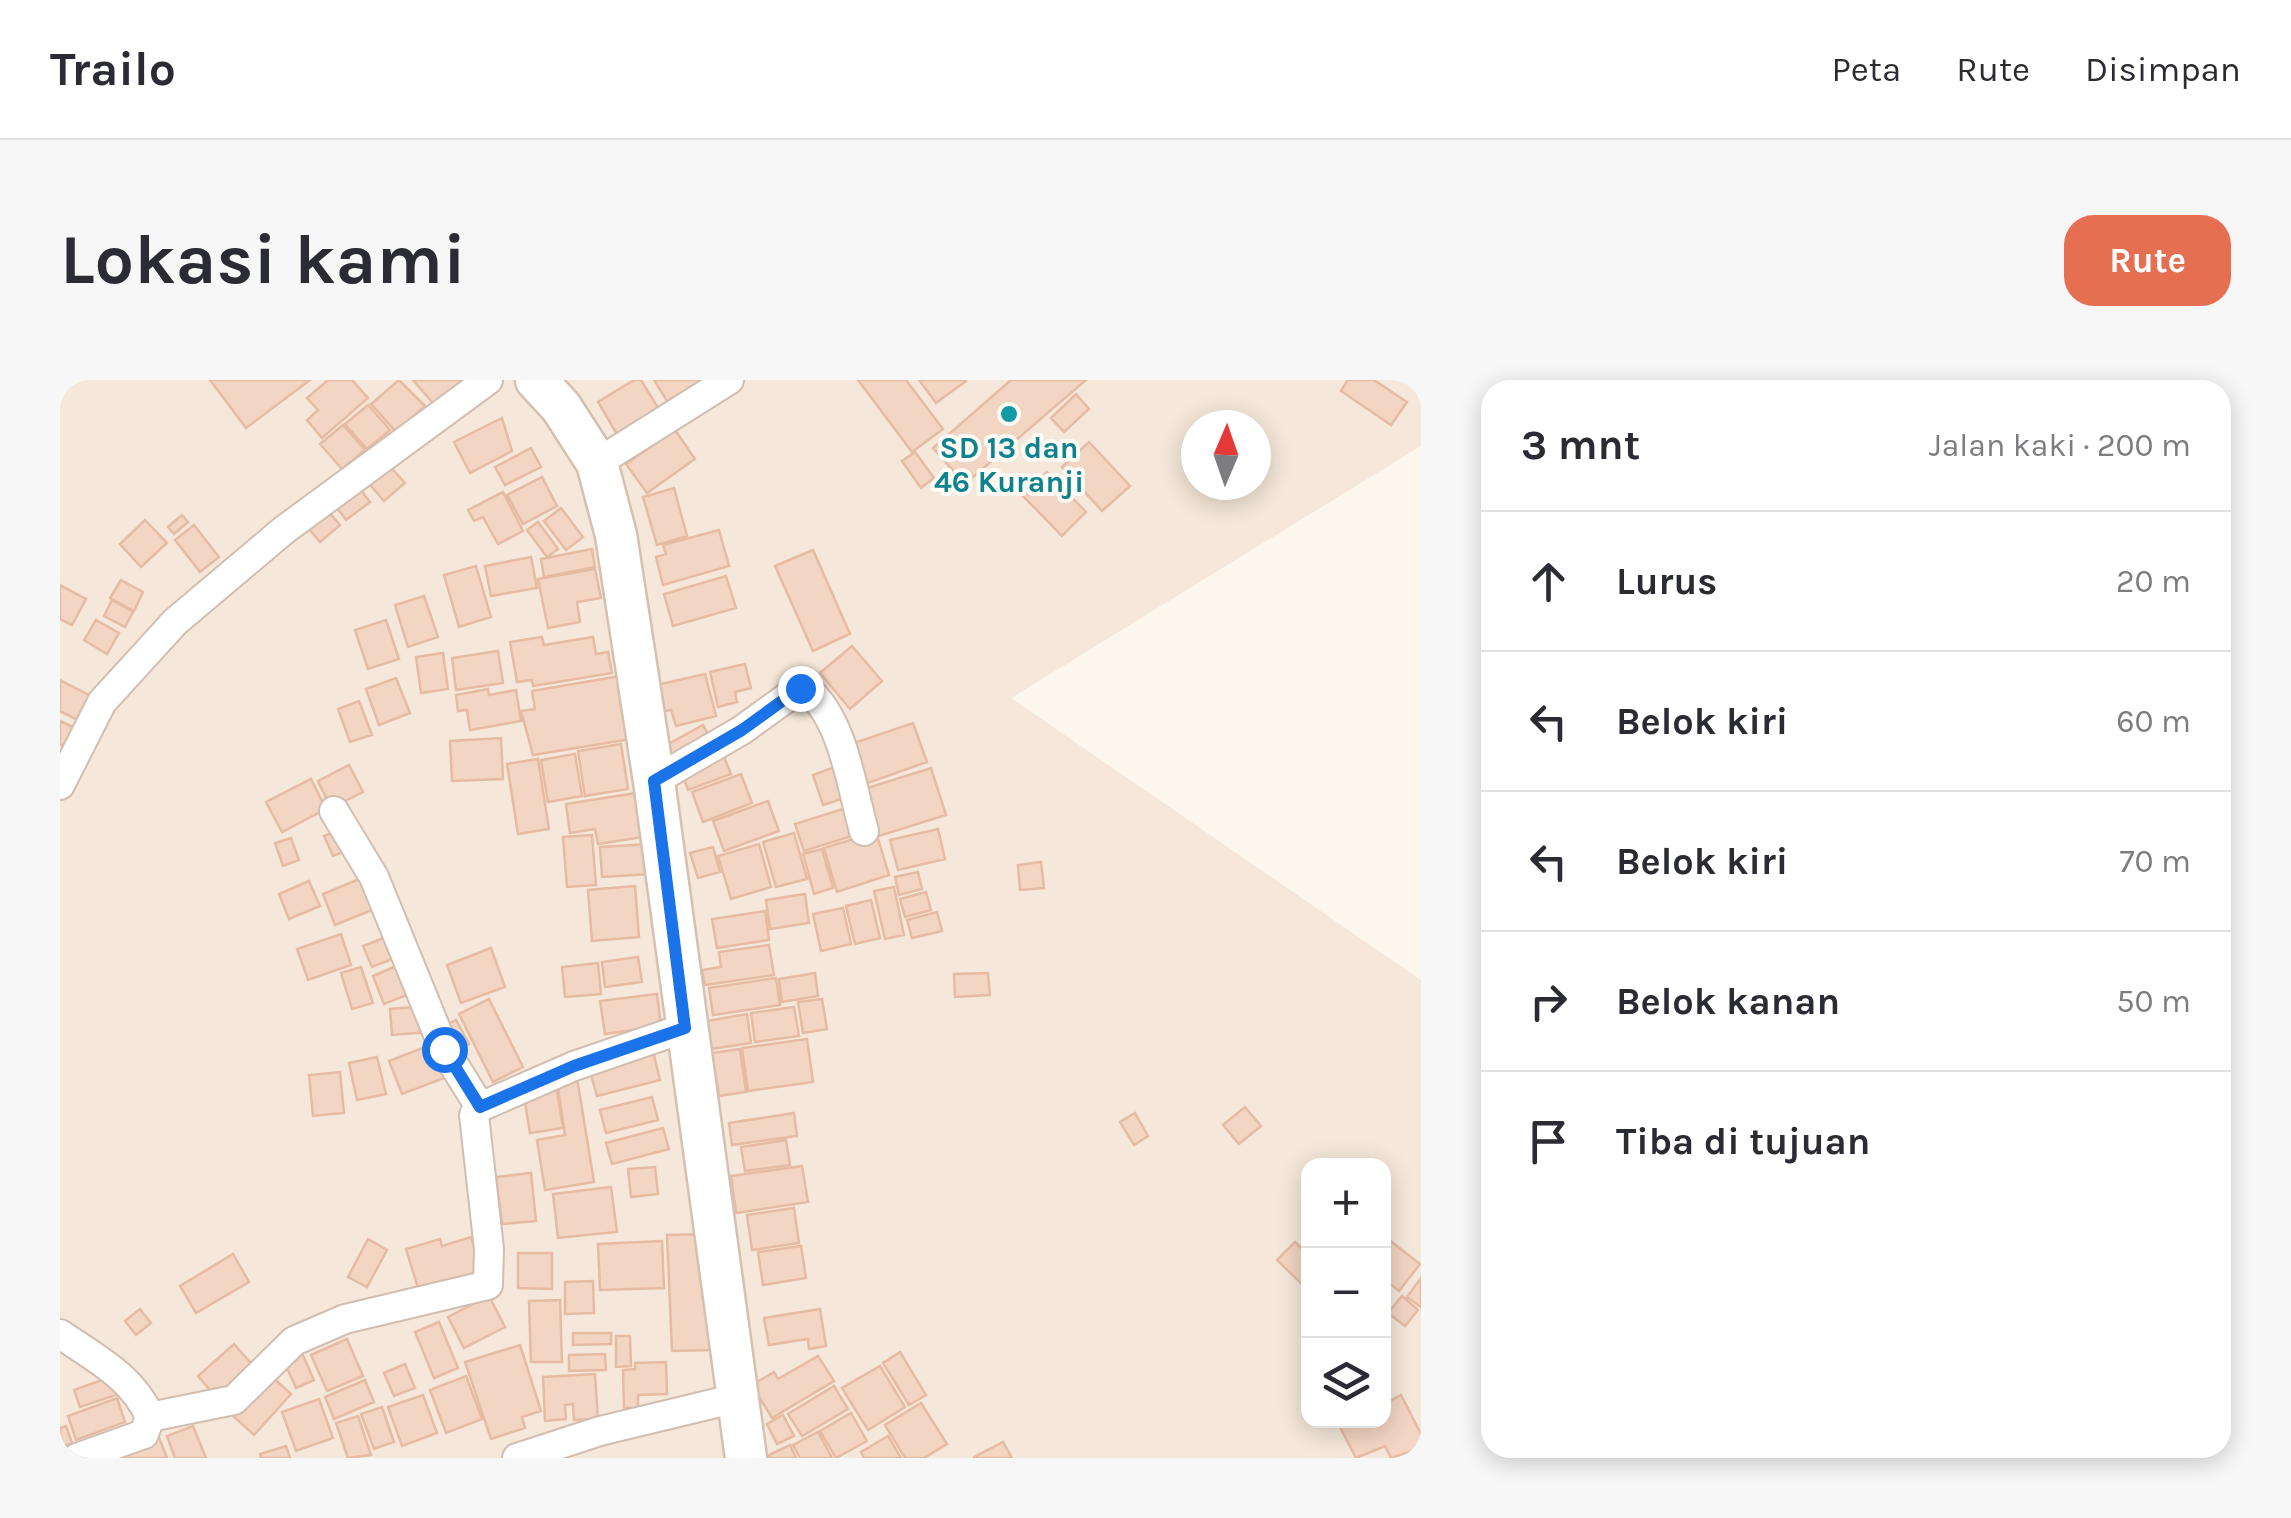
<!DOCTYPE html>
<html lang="id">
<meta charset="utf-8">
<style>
body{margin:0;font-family:Karla,sans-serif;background:#f7f7f7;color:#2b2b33}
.controls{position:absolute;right:30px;bottom:30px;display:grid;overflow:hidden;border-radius:20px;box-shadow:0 5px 25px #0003}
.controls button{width:90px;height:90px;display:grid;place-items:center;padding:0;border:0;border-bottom:2px solid #e1e1e2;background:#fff;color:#2b2b33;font:50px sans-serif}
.compass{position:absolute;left:1121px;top:30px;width:90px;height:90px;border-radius:50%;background:#fff;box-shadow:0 5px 25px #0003;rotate:2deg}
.stop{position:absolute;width:30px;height:30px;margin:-22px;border:8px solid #1a73e8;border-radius:50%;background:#fff}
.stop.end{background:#1a73e8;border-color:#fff;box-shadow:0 2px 10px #0008}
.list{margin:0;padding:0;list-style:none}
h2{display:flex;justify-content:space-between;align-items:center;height:130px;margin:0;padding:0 40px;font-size:42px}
h2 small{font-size:32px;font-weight:400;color:#7c7c81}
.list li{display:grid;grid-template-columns:65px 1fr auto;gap:30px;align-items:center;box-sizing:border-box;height:140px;padding:0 40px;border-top:2px solid #e1e1e2}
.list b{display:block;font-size:38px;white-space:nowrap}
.list em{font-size:32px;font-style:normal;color:#7c7c81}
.icon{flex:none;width:55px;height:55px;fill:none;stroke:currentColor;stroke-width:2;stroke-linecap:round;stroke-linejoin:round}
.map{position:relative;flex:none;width:1361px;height:1078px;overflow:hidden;border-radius:30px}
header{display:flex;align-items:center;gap:60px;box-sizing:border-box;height:140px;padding:0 50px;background:#fff;border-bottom:2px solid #e1e1e2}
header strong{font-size:48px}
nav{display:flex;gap:55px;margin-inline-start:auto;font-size:35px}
.intro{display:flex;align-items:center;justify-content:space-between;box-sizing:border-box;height:240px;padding:0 60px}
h1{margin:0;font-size:70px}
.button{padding:25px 45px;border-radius:30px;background:#e76f51;color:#fff;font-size:35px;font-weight:700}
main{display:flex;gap:60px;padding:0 60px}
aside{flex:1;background:#fff;border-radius:30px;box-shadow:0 5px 25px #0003}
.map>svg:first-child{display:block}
</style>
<header>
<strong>Trailo</strong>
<nav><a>Peta</a><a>Rute</a><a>Disimpan</a></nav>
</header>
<div class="intro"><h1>Lokasi kami</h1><a class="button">Rute</a></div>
<main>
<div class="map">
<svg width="1361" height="1078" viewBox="0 0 1361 1078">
<rect width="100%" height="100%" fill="#fdf6ec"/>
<path fill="#f5e8da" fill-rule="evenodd" d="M0 0H1361V66L951 318 1361 600V1078H0ZM1136 45H1196V105H1136ZM1248 786H1324V1040H1248Z"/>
<path fill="#f3d5c3" stroke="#e6bba3" stroke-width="2.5" d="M150 0H250L186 48Z
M268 0H292L308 18 262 58 247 40 258 30 247 18Z
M339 0 365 26 336 52 311 24Z
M353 0H411L378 29Z
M574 0H581L600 31 558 56 538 22Z
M594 0H643L607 21Z
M798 0H846L883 49 852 72Z
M859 0H905L906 1 876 23Z
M951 0H1026L905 104 873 68Z
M1288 0H1314L1347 22 1331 45 1281 11Z
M1016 14 1029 29 1004 52 991 38Z
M308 25 330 50 307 69 285 44Z
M442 38 452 71 410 93 394 62Z
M283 45 305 70 282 89 260 64Z
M615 50 635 79 587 113 566 84Z
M1029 62 1070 106 1042 131 1002 87Z
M471 68 481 87 445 105 435 87Z
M855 72 874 98 861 108 842 81Z
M326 82 345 103 324 121 305 99Z
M987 92 1026 132 1002 156 962 115Z
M482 97 497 126 463 144 447 115Z
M297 105 310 122 286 140 273 122Z
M614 108 627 156 597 165 583 117Z
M443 112 463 151 438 164 423 137 414 141 408 130Z
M262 124 280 145 260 162 242 141Z
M501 128 523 157 506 170 484 141Z
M122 135 128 142 114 154 108 147Z
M85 140 107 163 81 187 60 164Z
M478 142 498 169 487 177 467 150Z
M134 145 159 177 140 192 115 160Z
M659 150 669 186 603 205 596 177 606 174 603 165Z
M532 169 535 187 484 197 481 179Z
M753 170 790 254 753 271 715 186Z
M471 177 477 208 431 216 425 186Z
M416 186 431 237 399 247 384 195Z
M535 189 541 218 517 222 520 242 488 248 478 199Z
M666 196 676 228 613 246 604 214Z
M61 200 83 212 74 231 50 218Z
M0 205 26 219 12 245 0 239Z
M364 216 378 257 348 267 335 225Z
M52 220 73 232 65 247 44 236Z
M36 240 59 253 47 274 24 260Z
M326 240 339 279 308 289 295 250Z
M482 257 484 265 533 257 536 274 548 272 552 293 473 306 472 300 457 302 450 262Z
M792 266 822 301 790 329 760 293Z
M438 271 443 303 396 310 392 278Z
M383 273 388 309 361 313 356 277Z
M685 284 691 308 675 312 677 322 658 327 650 292Z
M645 294 656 336 616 346 611 330 604 331 597 305Z
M560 296 571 359 473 375 461 331 475 329 472 311Z
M336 298 350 333 319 345 306 309Z
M0 300 31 316 18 340 0 331Z
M428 309 429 315 456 310 461 341 410 350 407 330 398 331 396 315Z
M299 321 312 355 290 362 278 329Z
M0 341 13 347 4 366 0 364Z
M853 343 867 382 805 404 791 364Z
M643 345 654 364 617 386 605 366Z
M441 358 443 399 392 401 390 361Z
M561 364 568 409 525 416 518 371Z
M662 372 671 394 628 410 620 389Z
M515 374 522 416 488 422 481 380Z
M478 379 489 449 458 454 447 384Z
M289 385 303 412 271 428 258 401Z
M777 386 788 417 763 425 753 395Z
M871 388 886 435 819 456 804 409Z
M681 394 692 423 643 442 632 412Z
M251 399 266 429 222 452 206 422Z
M576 413 583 457 538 464 535 449 510 453 506 424Z
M708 421 719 451 664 471 653 441Z
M786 428 795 455 744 471 735 444Z
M282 449 290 469 273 476 264 456Z
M878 449 885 479 838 490 830 460Z
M816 452 829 495 777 512 764 468Z
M734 453 747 499 716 507 703 462Z
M532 455 536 505 507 507 503 457Z
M231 458 239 480 223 486 215 463Z
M590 464 592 494 542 497 540 467Z
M699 464 711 507 671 519 658 476Z
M653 467 660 492 638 498 630 473Z
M762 469 773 508 754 514 743 474Z
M981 482 984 508 960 510 958 485Z
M858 492 862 509 839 515 835 497Z
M307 496 319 527 275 545 263 514Z
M249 501 260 526 229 539 219 514Z
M575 506 579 557 532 561 528 510Z
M834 507 844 555 825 559 814 511Z
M866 512 871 530 845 537 840 519Z
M745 514 749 543 710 549 706 520Z
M811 520 820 558 795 564 786 526Z
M783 528 791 564 761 571 753 534Z
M705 531 709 560 657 568 652 539Z
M877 532 882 551 852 558 847 540Z
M281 554 291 585 248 600 237 569Z
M331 555 340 576 312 587 303 566Z
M709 565 714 595 645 605 642 590 661 587 659 572Z
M431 568 445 607 401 623 387 585Z
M578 577 582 602 545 607 542 582Z
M348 581 360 610 324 624 313 596Z
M538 583 541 614 505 617 502 587Z
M301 587 313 623 292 629 281 593Z
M755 593 758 616 722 622 719 599Z
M928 593 930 615 895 617 894 594Z
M716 598 720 625 653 635 649 608Z
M597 614 601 646 545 654 540 621Z
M429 619 463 687 433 702 399 634Z
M762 619 767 649 743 653 738 622Z
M366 626 368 652 332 655 330 629Z
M734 627 739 656 695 662 691 633Z
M687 634 691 663 651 669 647 641Z
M396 640 409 664 392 673 379 649Z
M747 659 753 702 688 711 682 668Z
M370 665 384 698 342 714 329 681Z
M680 669 686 712 659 716 652 673Z
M593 671 600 700 537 716 529 687Z
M317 677 326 714 297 720 289 683Z
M280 692 284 733 253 736 249 695Z
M517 698 534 802 485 810 477 760 505 755 497 701Z
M496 705 503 748 470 753 463 711Z
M592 717 598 740 546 753 540 730Z
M1185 727 1201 746 1179 764 1163 745Z
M734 733 737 756 672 765 669 743Z
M1075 733 1088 756 1074 765 1060 742Z
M603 748 609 769 552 784 546 763Z
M726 760 730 785 685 791 681 767Z
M742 786 748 822 676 833 671 796Z
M595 787 598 814 571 817 568 789Z
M471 793 476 841 442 844 436 797Z
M551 807 557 852 498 858 493 814Z
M734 828 739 863 692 870 687 835Z
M651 854 655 970 612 971 607 855Z
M1324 856 1360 884 1339 911 1324 899Z
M411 857 422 891 385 902 362 921 346 869 380 859 382 866Z
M308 859 327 870 307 907 288 897Z
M602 861 604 908 540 910 538 864Z
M1235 862 1248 874 1246 908 1217 880Z
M741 866 746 898 703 905 698 872Z
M458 873H492V909L458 908Z
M173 874 189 902 136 933 120 906Z
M1361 898V927L1347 917Z
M533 901 534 933 505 934V902Z
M429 916 445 947 404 968 388 937Z
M1342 916 1358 930 1345 946 1328 933Z
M500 920 502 982H471L469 921Z
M80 929 91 943 76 955 65 941Z
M760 929 766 966 749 969 748 959 709 965 704 938Z
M379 942 398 988 374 998 355 952Z
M513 953H551V964L513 965Z
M556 956H570L571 986 556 987Z
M287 959 303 996 267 1011 251 975Z
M174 964 197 990 161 1023 138 996Z
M460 965 481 1031 462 1037 465 1048 431 1059 405 982Z
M241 971 254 1000 236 1008 223 979Z
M840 972 866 1015 849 1025 823 983Z
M545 974 546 990 509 991V975Z
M758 976 774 1001 712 1038 692 1005 714 992 718 999Z
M606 982 607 1014 578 1015V1028H564L563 990 575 989V983Z
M345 984 355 1008 334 1016 324 993Z
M820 986 845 1027 808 1050 782 1008Z
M535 994 538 1039 514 1040 513 1024 505 1025 506 1039 485 1041 483 997Z
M210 995 231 1014 194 1055 172 1035Z
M406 996 422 1039 386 1053 370 1010Z
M50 997 56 1015 20 1027 14 1010Z
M305 1000 314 1022 274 1039 265 1017Z
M774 1006 788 1029 742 1056 728 1034Z
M363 1015 377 1053 342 1066 328 1027Z
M1341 1015 1361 1054V1068L1331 1078 1325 1066 1296 1078 1280 1047 1292 1040H1324V1024Z
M57 1018 65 1042 16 1060 8 1036Z
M259 1019 273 1058 236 1071 222 1032Z
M861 1023 887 1064 864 1078H845L825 1045Z
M322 1027 334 1062 314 1069 301 1034Z
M791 1033 807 1061 776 1078 760 1051Z
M723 1035 734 1056 717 1064 707 1044Z
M298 1036 311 1075 288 1078 276 1043Z
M6 1046 12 1063 0 1067V1048Z
M133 1046 146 1078H115L107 1056Z
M758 1052 772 1078H740L733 1065Z
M98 1055 107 1078H54L52 1072Z
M828 1056 841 1078H804L801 1072Z
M943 1062 952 1078H914V1077Z
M730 1065 736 1078H710L709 1075Z
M226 1066 230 1078H201L200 1074Z"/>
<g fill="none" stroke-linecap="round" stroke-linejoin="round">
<g stroke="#d1beb0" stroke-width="32">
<path id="street" d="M537 83 669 0
M594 401 682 350 740 308 747 309C784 341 791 406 804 451
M0 405 42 322 115 242 224 150 428 0
M274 431 314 497 384 669 420 727
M0 954C35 978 73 997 90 1037L84 1054 17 1078
M90 1037 174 1020 234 961 285 939 428 905 429 869 414 735 420 727 514 686 625 648
M457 1078 540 1051 677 1018"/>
</g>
<g stroke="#d6c0b0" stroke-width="45">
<path id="secondary" d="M476 0 501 27 537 83 556 155 594 401 686 1078"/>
</g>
<use href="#street" stroke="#fff" stroke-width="28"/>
<use href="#secondary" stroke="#fff" stroke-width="40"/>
</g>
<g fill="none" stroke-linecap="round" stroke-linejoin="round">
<path stroke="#1a73e8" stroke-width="12" d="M384 669 420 727 514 686 625 648 594 401 682 350 740 308"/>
</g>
<circle fill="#0f9aa8" stroke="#fffaf3" stroke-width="4" cx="949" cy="34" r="10"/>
<g text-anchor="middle" stroke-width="8" stroke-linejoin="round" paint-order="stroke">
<g font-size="30" font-weight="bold" fill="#0d838f" stroke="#fffaf3">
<text x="949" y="78">SD 13 dan<tspan x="949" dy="34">46 Kuranji</tspan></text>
</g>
</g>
</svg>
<div class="controls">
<button>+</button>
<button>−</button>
<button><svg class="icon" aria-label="layers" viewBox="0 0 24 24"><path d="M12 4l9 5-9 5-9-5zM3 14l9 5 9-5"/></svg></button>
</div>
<svg class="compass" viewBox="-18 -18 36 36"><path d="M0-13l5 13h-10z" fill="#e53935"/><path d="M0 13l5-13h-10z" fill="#7c7c81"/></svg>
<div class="stop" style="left:384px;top:669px"></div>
<div class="stop end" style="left:740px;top:308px"></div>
</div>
<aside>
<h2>3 mnt<small>Jalan kaki · 200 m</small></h2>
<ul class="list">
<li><svg class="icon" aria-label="ahead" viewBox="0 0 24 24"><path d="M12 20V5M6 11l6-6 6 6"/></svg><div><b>Lurus</b></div><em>20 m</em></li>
<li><svg class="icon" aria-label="left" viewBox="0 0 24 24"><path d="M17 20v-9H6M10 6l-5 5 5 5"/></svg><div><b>Belok kiri</b></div><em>60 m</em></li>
<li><svg class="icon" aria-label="left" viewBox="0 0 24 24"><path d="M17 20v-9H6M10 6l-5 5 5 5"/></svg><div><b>Belok kiri</b></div><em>70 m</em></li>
<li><svg class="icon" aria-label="right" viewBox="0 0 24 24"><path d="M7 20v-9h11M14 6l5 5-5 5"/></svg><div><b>Belok kanan</b></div><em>50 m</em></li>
<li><svg class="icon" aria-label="arrive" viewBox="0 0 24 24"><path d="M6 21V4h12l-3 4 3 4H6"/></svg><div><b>Tiba di tujuan</b></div></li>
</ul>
</aside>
</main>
